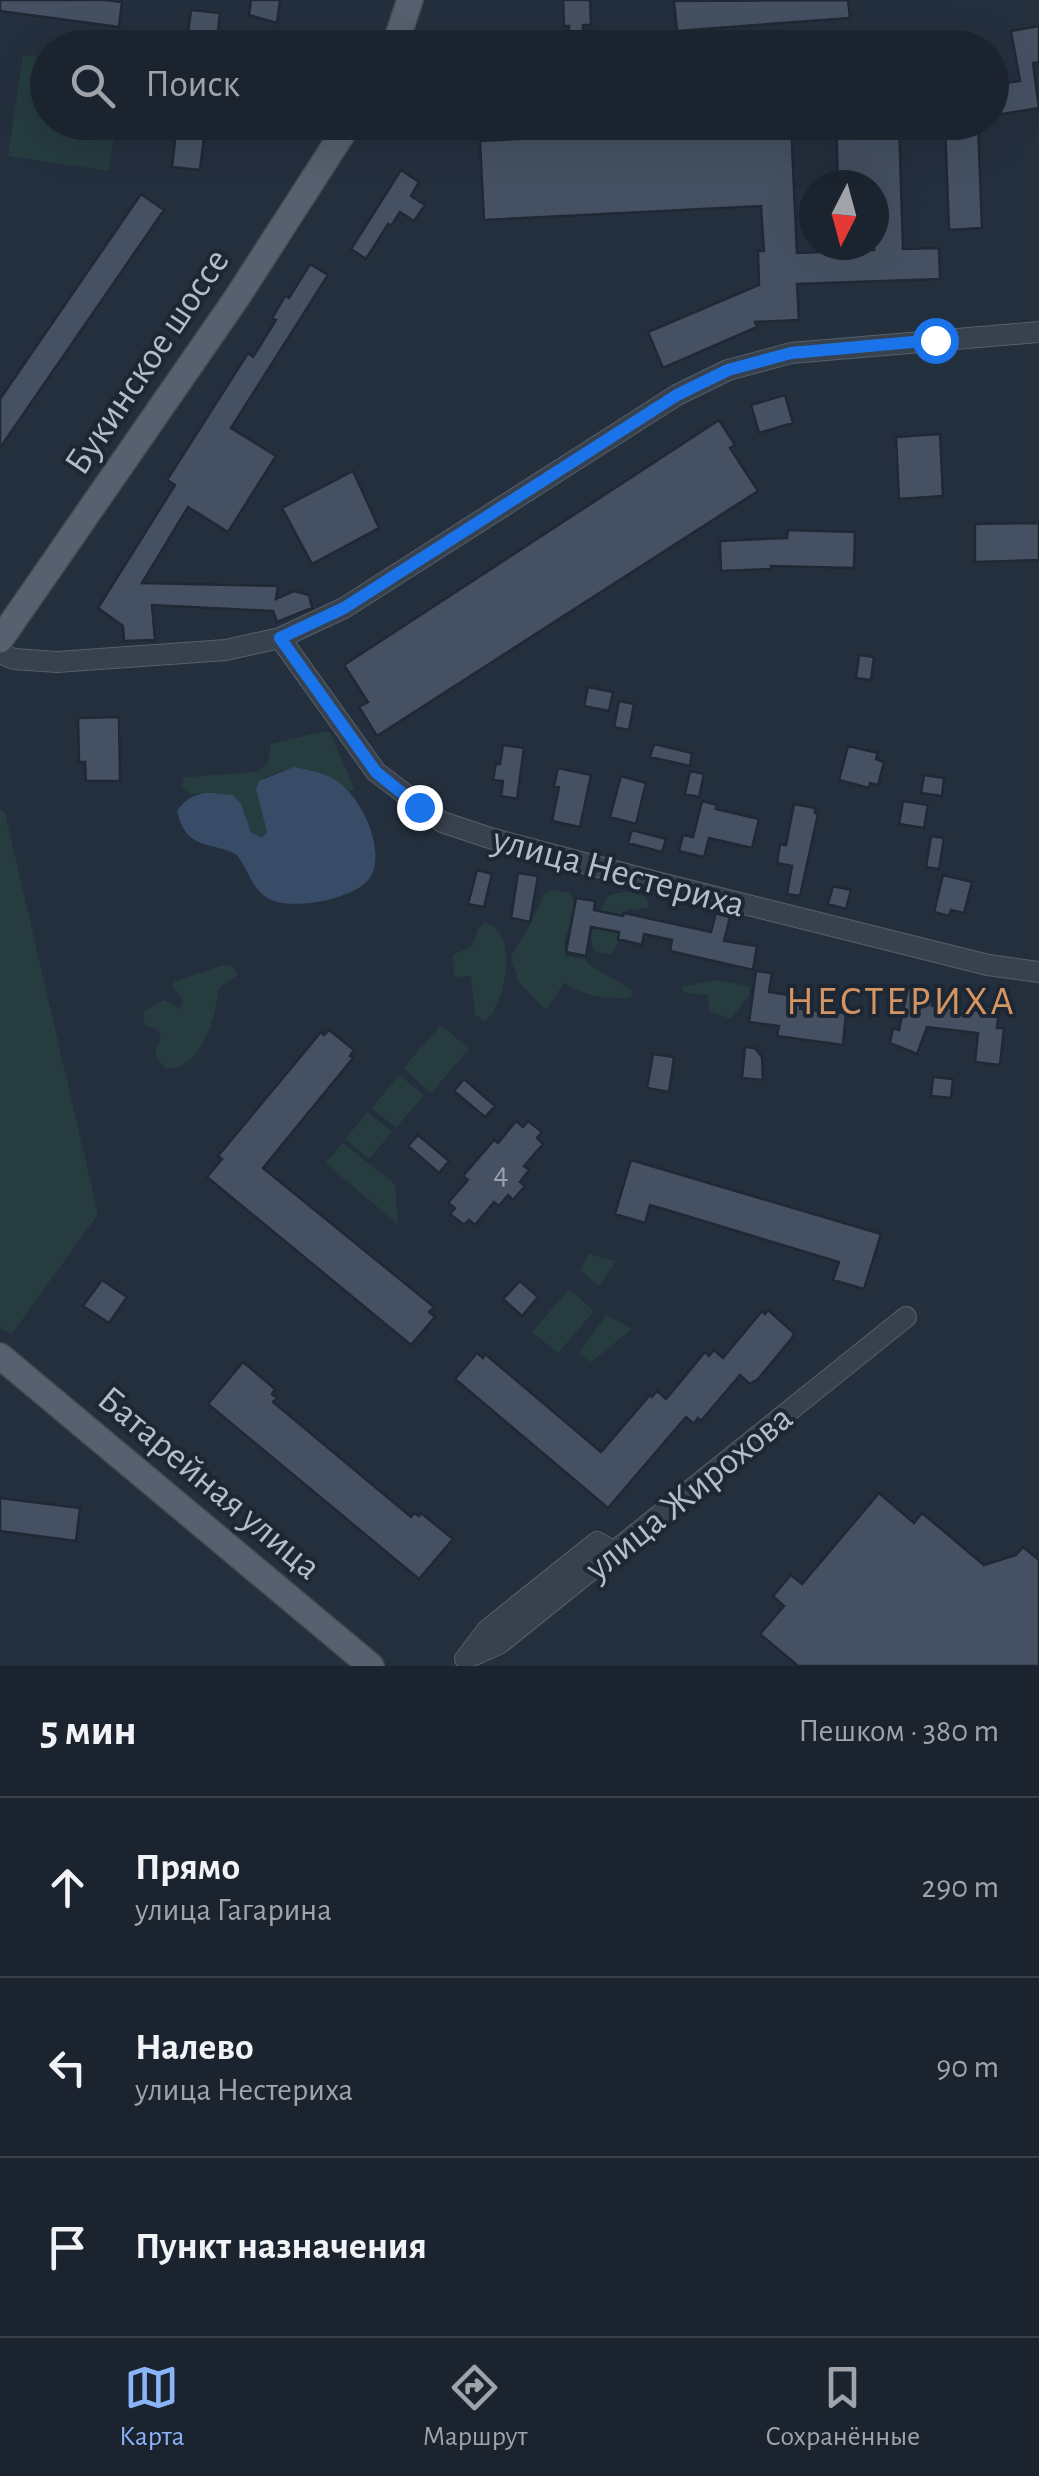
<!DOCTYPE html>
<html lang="ru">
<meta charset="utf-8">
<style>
body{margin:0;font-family:"Alegreya Sans",sans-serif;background:#242b36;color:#f1f3f6}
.compass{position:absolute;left:799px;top:170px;width:90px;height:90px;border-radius:50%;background:#1b232e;box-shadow:0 10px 40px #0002;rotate:186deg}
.stop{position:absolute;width:30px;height:30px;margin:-22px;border:8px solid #1a73e8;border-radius:50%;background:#fff}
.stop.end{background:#1a73e8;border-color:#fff;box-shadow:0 2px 10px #0008}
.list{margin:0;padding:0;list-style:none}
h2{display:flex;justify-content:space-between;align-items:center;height:130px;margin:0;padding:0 40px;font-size:42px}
h2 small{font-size:32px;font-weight:400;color:#a0a4aa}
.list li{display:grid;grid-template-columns:65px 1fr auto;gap:30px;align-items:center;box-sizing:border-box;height:180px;padding:0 40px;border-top:2px solid #39404a}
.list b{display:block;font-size:38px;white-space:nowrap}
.list p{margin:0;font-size:32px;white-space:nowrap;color:#a0a4aa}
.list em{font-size:32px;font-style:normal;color:#a0a4aa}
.icon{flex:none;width:55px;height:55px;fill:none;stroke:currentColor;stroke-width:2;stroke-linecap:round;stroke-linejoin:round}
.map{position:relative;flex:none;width:1039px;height:1666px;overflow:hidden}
.search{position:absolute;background:#1b232e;box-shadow:0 10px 40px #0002;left:30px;right:30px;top:30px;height:110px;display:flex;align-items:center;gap:25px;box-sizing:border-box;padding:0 35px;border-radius:55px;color:#a0a4aa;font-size:38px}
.sheet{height:670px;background:#1b232e}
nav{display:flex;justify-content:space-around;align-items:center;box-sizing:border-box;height:140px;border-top:2px solid #39404a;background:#1b232e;font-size:28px;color:#a0a4aa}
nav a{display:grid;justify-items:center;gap:5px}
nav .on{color:#8ab4f8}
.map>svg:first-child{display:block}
</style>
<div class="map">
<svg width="1039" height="1666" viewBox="0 0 1039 1666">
<rect width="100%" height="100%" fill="#242f3e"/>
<path fill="#263c3f" d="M23 55 47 58 48 122 116 123 109 171 8 156Z
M325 731 330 732 354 788 350 792C327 771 298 761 269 776 264 778 259 781 257 786 255 791 266 823 267 832L262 838 251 832 241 804 199 793 190 795 182 787 184 778 189 777 257 772 268 763 271 744Z
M0 809 5 813 98 1214 11 1335 0 1327Z
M550 890 569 893 576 905 564 943 566 956 584 959C594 972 617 979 632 990L631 997C608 1001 582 994 564 983L548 1007 544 1008 518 981 511 956 531 923 543 896Z
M626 891 645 896 649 904 648 908 627 910C612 924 627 942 610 954L595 951C584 933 600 914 608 896Z
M484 923C521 928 505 1009 485 1021L475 1015 471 976 454 977 453 955 472 946 478 929Z
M224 965 234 967 238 975 219 988C216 1016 202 1069 166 1069L155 1055C155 1046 165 1041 158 1029L145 1026 143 1012 164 1000 180 1009 183 1001 172 985 175 981Z
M719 980 751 987 749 995 731 1019 709 1011 708 995 685 993 682 989 684 986Z
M441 1025 469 1049 431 1093 403 1068Z
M399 1075 424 1095 396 1128 372 1108Z
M368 1112 392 1132 369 1159 345 1139Z
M343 1143 395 1184 398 1224 325 1163Z
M589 1254 616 1261 599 1286 580 1270Z
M569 1289 594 1311 558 1353 532 1332Z
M606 1315 632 1329 591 1362 579 1353Z"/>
<path fill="#394c67" d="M294 767C309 770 324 772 337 781 361 797 386 849 371 876 359 899 287 913 266 897 250 886 248 868 236 854 208 841 186 850 177 811 192 789 208 792 233 795L241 804 251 832 262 838 267 832 256 789 259 781Z"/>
<path fill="#455162" stroke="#1f2835" stroke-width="2.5" d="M0 0H103L122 2 119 27 0 11Z
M251 0H280L277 23 249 15Z
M563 0H590L591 25H583V31L569 32V26H564Z
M848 0 850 18 677 31 674 1Z
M191 10 220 13 216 48H186Z
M1039 26V62L1033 63 1039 108 996 115 992 85 1020 81 1011 31Z
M177 122H206L200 170 172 167Z
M754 122H791L797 253 874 250V185H838L836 122H899L903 249 939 248 940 279 797 284 799 320 755 322 757 327 663 368 648 332 759 285 758 251H764L761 206 484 220 480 141 755 127Z
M978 124 982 228 949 230 945 125Z
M401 170 419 182 411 196 425 205 414 221 400 212 391 226 388 224 366 259 351 249Z
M141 194 164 210 0 448V399Z
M310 264 328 275 231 428 276 456 228 532 188 507 142 583 278 586 276 599 294 591 309 595 312 608 277 622 273 611 152 605 155 640 124 641 123 626 98 608 175 485 167 480 248 353 253 357 276 320 272 318 285 296 289 298Z
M785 395 793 423 759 433 751 405Z
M719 420 735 445 730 448 758 491 377 736 359 707 368 702 344 665Z
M940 434 943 496 899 499 896 437Z
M353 471 379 528 312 564 282 508Z
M1039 523V560L975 562V524Z
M788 530 855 532 854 568 771 566V569L721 571 720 541 787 538Z
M859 655 874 657 871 680 856 678Z
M588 687 613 692 609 711 584 706Z
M619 701 634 704 629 730 614 727Z
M119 717 120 781H86L85 762H79L78 718Z
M654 744 692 753 690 766 650 757Z
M503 745 524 748 517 799 501 796 503 781 493 780 496 763 500 764Z
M848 746 878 753 876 759 884 762 878 785 870 783 869 788 839 780Z
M558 768 591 775 580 827 552 821 559 787 554 786Z
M690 771 704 774 699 797 685 794Z
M924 775 944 778 942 796 921 793Z
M621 776 646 783 636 824 610 817Z
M702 801 717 805 716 809 759 819 752 848 709 838 704 857 679 851 683 835 693 837Z
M903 801 928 805 924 828 899 824Z
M794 804 815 808V813L818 814 800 896 787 894 792 866 777 863 780 844 786 845Z
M632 830 666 839 662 852 628 843Z
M931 836 944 838 939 869 926 867Z
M477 870 492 874 484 907 468 904Z
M518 873 538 876 530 922 511 918Z
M943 875 972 882 964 913 951 910 949 916 934 912Z
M833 886 851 890 846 909 828 904Z
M576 898 595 901 594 910 623 916 624 913 711 932 716 913 730 917 724 941 757 946 753 970 670 951 672 940 644 934 642 945 618 939 619 932 591 927 586 956 566 952Z
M756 971 772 973 769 992 802 997 800 1009 846 1013 843 1045 777 1036 779 1026 749 1022Z
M908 987 935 992 932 1006 983 1011V1006L999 1008 997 1028H1004L1000 1065 975 1062 978 1033 927 1027 917 1054 890 1043 893 1028 899 1030Z
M329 1030 354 1050 350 1056 353 1058 263 1168 434 1307 429 1312 435 1317 411 1345 207 1177 222 1159 218 1156 321 1032 324 1035Z
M745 1047 755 1048 762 1057 763 1080 742 1078Z
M653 1054 674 1057 669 1092 647 1088Z
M933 1077 953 1079 951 1098 931 1096Z
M464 1079 495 1106 485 1117 454 1091Z
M516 1121 523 1127 528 1121 542 1132 537 1138 543 1144 524 1166 529 1170 520 1182 525 1186 513 1200 508 1195 499 1206 494 1202 475 1225 469 1220 464 1225 450 1214 455 1208 448 1203 468 1180 463 1176 494 1140 498 1143Z
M418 1135 449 1161 439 1173 408 1146Z
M631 1160 881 1234 864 1289 833 1280 839 1262 667 1210 650 1205 645 1223 615 1214Z
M102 1280 127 1297 109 1323 83 1306Z
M520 1281 538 1297 522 1316 503 1299Z
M768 1310 794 1333 792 1338 758 1379 750 1384 740 1375 701 1421 698 1418 694 1424 686 1417 608 1508 455 1379 477 1353 483 1358 485 1354 601 1452 650 1395 652 1397 657 1391 666 1399 705 1352 709 1356 714 1350 723 1358 762 1311 765 1314Z
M243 1362 275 1389 272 1394 277 1398 273 1402 411 1517 414 1513 419 1516 421 1513 453 1539 419 1579 208 1404Z
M879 1493 914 1523 922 1513 984 1565 1016 1555 1023 1547 1039 1560V1666H798L760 1634 784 1606 773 1596 791 1575 802 1584Z
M0 1498 80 1508 76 1541 0 1531Z"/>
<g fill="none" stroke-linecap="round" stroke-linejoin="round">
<g stroke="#565f6c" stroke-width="22">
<path id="minor" d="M280 638 376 772 442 822 490 838 660 883 988 965 1039 972
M0 653 14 659 57 662 226 650 280 638 344 608 677 395 728 370 791 353 1039 332
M466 1658 487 1630 597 1542 615 1552
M465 1659 499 1644 906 1317"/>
</g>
<g stroke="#414a57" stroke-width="28">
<path id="major" d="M394 48 410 0
M0 640 236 299 350 122
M0 1356 371 1666"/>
</g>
<use href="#minor" stroke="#38414e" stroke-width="20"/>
<use href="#major" stroke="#56606e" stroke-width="25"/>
</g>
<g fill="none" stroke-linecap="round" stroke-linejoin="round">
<path stroke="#1a73e8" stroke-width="12" d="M419 807 376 772 280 638 344 608 677 395 728 370 791 353 935 340"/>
</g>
<g text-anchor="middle" stroke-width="8" stroke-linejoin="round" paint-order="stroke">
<g font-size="32" fill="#98a1af">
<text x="501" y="1183">4</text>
</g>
<g font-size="38" fill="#b4bcc9" stroke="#1d2633">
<text transform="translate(146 361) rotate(-56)" y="13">Букинское шоссе</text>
<text transform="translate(619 871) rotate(15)" y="13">улица Нестериха</text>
<text transform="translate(210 1482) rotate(40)" y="13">Батарейная улица</text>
<text transform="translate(688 1492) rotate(-39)" y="13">улица Жирохова</text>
</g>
<g font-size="40" letter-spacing="2.5" fill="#d59563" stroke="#1d2633">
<text x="901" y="1014">НЕСТЕРИХА</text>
</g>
</g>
</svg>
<svg class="compass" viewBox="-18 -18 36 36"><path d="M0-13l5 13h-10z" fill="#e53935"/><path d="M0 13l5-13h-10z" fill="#a0a4aa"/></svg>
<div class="stop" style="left:935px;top:340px"></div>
<div class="stop end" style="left:419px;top:807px"></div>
<div class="search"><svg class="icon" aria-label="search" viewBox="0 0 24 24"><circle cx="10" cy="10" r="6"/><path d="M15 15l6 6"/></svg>Поиск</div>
</div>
<section class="sheet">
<h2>5 мин<small>Пешком · 380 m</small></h2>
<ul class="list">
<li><svg class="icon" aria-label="ahead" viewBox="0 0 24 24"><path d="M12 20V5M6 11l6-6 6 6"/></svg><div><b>Прямо</b><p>улица Гагарина</p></div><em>290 m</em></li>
<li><svg class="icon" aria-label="left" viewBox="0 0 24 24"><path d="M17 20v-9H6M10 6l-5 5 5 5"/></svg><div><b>Налево</b><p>улица Нестериха</p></div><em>90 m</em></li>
<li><svg class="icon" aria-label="arrive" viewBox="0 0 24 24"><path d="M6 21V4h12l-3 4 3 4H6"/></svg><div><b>Пункт назначения</b></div></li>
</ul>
</section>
<nav>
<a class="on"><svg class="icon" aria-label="map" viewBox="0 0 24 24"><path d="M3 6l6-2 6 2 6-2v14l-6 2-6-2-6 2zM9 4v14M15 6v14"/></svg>Карта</a>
<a><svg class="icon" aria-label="directions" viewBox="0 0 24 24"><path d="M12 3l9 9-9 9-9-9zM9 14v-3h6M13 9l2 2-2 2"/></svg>Маршрут</a>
<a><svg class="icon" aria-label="saved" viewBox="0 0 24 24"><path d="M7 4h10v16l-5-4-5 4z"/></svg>Сохранённые</a>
</nav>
